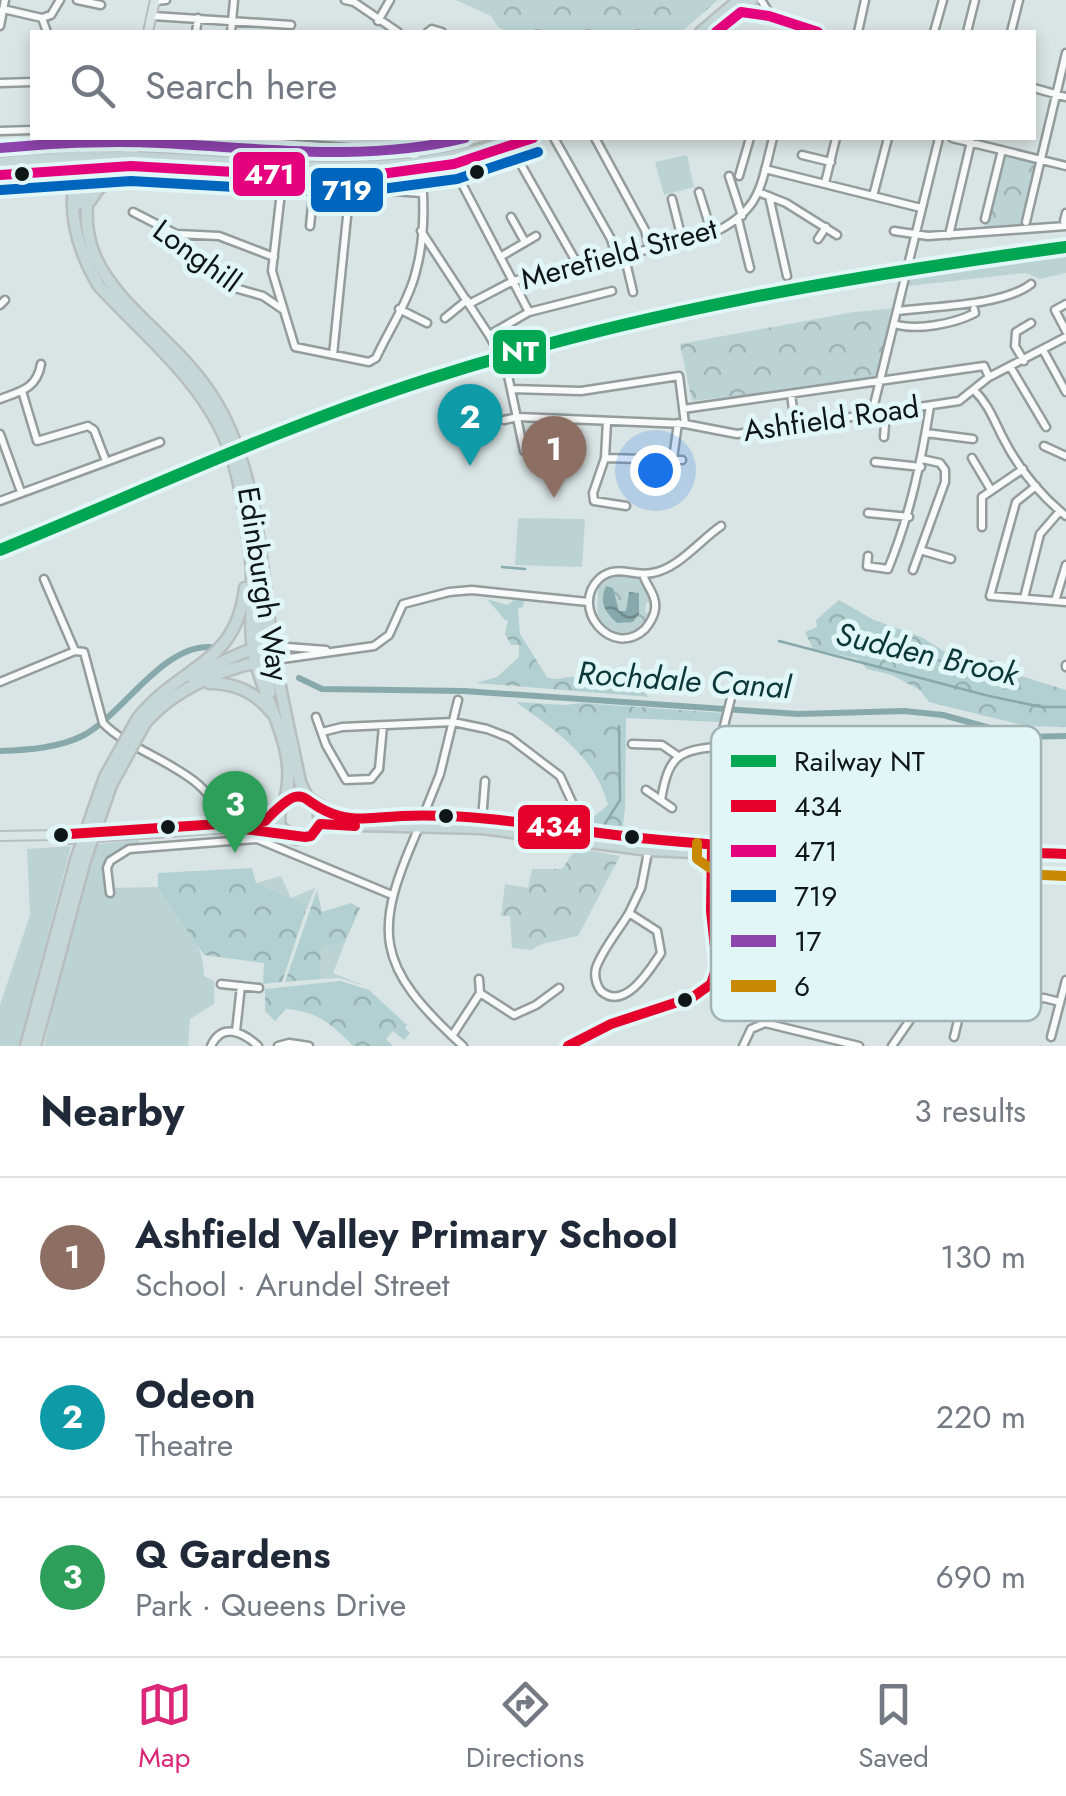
<!DOCTYPE html>
<meta charset="utf-8">
<style>
body{margin:0;font-family:Jost,sans-serif;background:#f2f2f3;color:#1f2937}
.you{position:absolute;left:655px;top:470px;width:35px;height:35px;margin:-25px;border:8px solid #fff;border-radius:50%;background:#1a73e8;box-shadow:0 0 0 15px #1a73e833}
.badge{display:grid;place-items:center;width:65px;height:65px;border-radius:50%;background:#db2777;color:#fff;font-size:32px;font-weight:700}
.pin{position:absolute;translate:-50% -82px;filter:drop-shadow(0 2px 5px #0008)}
.pin::after{content:'';position:absolute;top:52px;width:35px;height:30px;background:inherit;clip-path:polygon(0 0,100% 0,50% 100%)}
.list{margin:0;padding:0;list-style:none}
h2{display:flex;justify-content:space-between;align-items:center;height:130px;margin:0;padding:0 40px;font-size:42px}
h2 small{font-size:32px;font-weight:400;color:#747a83}
.list li{display:grid;grid-template-columns:65px 1fr auto;gap:30px;align-items:center;box-sizing:border-box;height:160px;padding:0 40px;border-top:2px solid #e0e1e3}
.list b{display:block;font-size:38px;white-space:nowrap}
.list p{margin:0;font-size:32px;white-space:nowrap;color:#747a83}
.list em{font-size:32px;font-style:normal;color:#747a83}
.icon{flex:none;width:55px;height:55px;fill:none;stroke:currentColor;stroke-width:2;stroke-linecap:round;stroke-linejoin:round}
.map{position:relative;flex:none;width:1066px;height:1046px;overflow:hidden}
.search{position:absolute;background:#fff;box-shadow:0 5px 15px #0003;left:30px;right:30px;top:30px;height:110px;display:flex;align-items:center;gap:25px;box-sizing:border-box;padding:0 35px;border-radius:0px;color:#747a83;font-size:38px}
.sheet{height:610px;background:#fff}
nav{display:flex;justify-content:space-around;align-items:center;box-sizing:border-box;height:140px;border-top:2px solid #e0e1e3;background:#fff;font-size:28px;color:#747a83}
nav a{display:grid;justify-items:center;gap:5px}
nav .on{color:#db2777}
.map>svg:first-child{display:block}
</style>
<div class="map">
<svg width="1066" height="1046" viewBox="0 0 1066 1046">
<defs>
<pattern id="forest-crowns" width="20" height="18" patternUnits="userSpaceOnUse" patternTransform="scale(2.5)"><rect width="20" height="18" fill="#b2d0d1"/><path d="M2 6a3 3 0 1 1 6 0M12 15a3 3 0 1 1 6 0" fill="none" stroke="#98b2b3"/></pattern>
<pattern id="park-crowns" width="20" height="18" patternUnits="userSpaceOnUse" patternTransform="scale(2.5)"><rect width="20" height="18" fill="#bcd3d4"/><path d="M2 6a3 3 0 1 1 6 0M12 15a3 3 0 1 1 6 0" fill="none" stroke="#a0b4b5"/></pattern>
<pattern id="water-waves" width="16" height="10" patternUnits="userSpaceOnUse" patternTransform="scale(2.5)"><rect width="16" height="10" fill="#88a9ab"/><path d="M0 5q4-4 8 0t8 0" fill="none" stroke="#6e898a"/></pattern>
</defs>
<rect width="100%" height="100%" fill="#d9e4e4"/>
<path fill="#bcd3d4" d="M318 148 328 153 401 156 407 159 352 164 308 161V153Z
M687 155 694 187 664 195 655 162Z
M405 176 412 181 404 182 402 188 321 181Z
M1066 257V273L1040 279 1025 273 908 286 911 277Z
M518 518 585 519 582 567 515 565Z
M139 840V844L126 847 109 858 104 877 106 888 158 887C179 915 204 939 204 976L214 981V1004L190 1019 188 1046H44L72 922 98 844Z
M71 846 19 1046H0V1005L30 915 27 849Z
M281 876 291 898 315 888 305 913V904L256 883Z
M345 942 333 973 365 986 339 978 320 979 321 948Z"/>
<path fill="url(#forest-crowns)" d="M487 599 507 605 514 600H524L523 607 518 608 520 634 547 677C558 682 562 676 573 677 587 679 594 685 608 682L612 675 628 677 649 697 476 683 497 677 519 657V645H511L505 634 508 620H505Z
M839 600 874 620 921 637 949 654 995 661 1002 670 1066 690V727L1026 726 929 702 920 690 892 675 867 669 858 659 813 649 805 632 817 627 816 620Z
M516 702 564 705 582 703 723 713 720 722 626 718 625 808 622 832 587 827 585 824 608 805C595 756 556 731 516 702Z
M252 868 256 883 305 904V913L282 982 263 984 264 963 204 955 158 887V873Z
M317 890 322 912 351 903 360 908 345 942 321 948 320 979 285 982Z
M340 981 369 990 407 1025 405 1028 410 1033 404 1040 393 1031 386 1039 393 1046H353C332 1024 317 1011 286 1009L275 1021 265 1011V989Z"/>
<path fill="url(#park-crowns)" d="M456 0H718L681 32H509L498 27 491 16Z
M1003 152 1040 160 1024 226 984 232Z
M896 308 879 378 692 401 680 344 854 312Z
M628 574 645 583 653 601 646 603 645 612 652 615 638 632 611 634 597 621 598 587 613 576Z
M576 848 620 856 578 936 542 944 531 950 512 948 510 916H501L505 884 528 888 532 869H562Z"/>
<path fill="url(#water-waves)" d="M606 586 613 588 619 611H626L629 592 639 593V614L633 622 617 623C604 611 599 602 606 586Z"/>
<g fill="none" stroke-linecap="round" stroke-linejoin="round">
<path stroke="#88a9ab" stroke-width="2.5" d="M502 567 525 569
M779 641 989 696 1042 707H1066
M603 827 620 800 619 726"/>
<path stroke="#88a9ab" stroke-width="6" d="M299 678 322 689 464 691 798 714 904 711 943 715 1023 737 1066 736
M0 751C27 750 60 748 84 735 122 715 162 645 210 647"/>
<g stroke="#949c9d" stroke-width="11">
<path id="minor" d="M77 0 101 5
M345 0 354 2 398 32
M761 0 770 14
M155 1 166 0
M3 9 42 18 47 32
M741 12 769 16 818 32
M153 16 291 25
M42 18 51 15 60 0
M378 21 390 0
M0 26 5 0
M196 32 198 18
M231 32 234 0
M428 32 432 29 442 32
M858 32 865 0
M934 32 943 0
M967 32 975 0
M1011 32 1019 0
M0 83 32 82
M1034 88 1066 97
M0 131 32 130
M74 138 85 153
M213 138 412 153C429 177 424 242 416 271 410 298 388 332 376 358L369 362 295 347 272 271 282 183 422 193
M554 138 611 239 616 256
M595 138 645 230 649 247
M952 138 1066 166
M511 147 578 265
M802 155 831 162
M765 169 921 208
M729 176 742 216
M739 176 750 138
M460 180 529 312
M825 183 836 138
M699 192 712 234
M758 192 786 203 837 235
M769 196 787 276
M873 196 888 138
M672 199 682 239
M133 212 176 234 208 270 228 286 263 296 282 309
M511 217 525 242
M738 219 750 268
M985 219 1002 150
M1064 221 1066 213
M1026 222 1066 53
M310 226 314 185
M421 231 489 335 506 366 524 451
M894 231 928 236 1066 226
M177 234 219 236 274 257
M949 235 971 142
M818 239 826 227
M624 254 633 292
M500 257 536 236
M469 304 513 281 709 235C761 211 760 189 773 138
M1066 304 1055 310 1066 331
M0 305 5 300
M399 309 427 323
M897 311C933 306 1003 306 1031 284
M445 318 467 300
M894 324C916 331 954 324 975 313L974 309
M489 335 529 312 612 291
M1043 350 1066 392
M333 355 350 187
M1024 361 1015 346 1016 332 1031 323
M1011 368 1046 427
M511 389 581 391 679 376 685 424
M974 390C988 404 993 418 1002 436 1017 466 1040 495 1066 516
M22 391 37 441 88 426 94 430 106 461
M791 394 795 425
M0 399C22 391 37 388 41 364
M683 409 984 366 989 377
M872 413 939 138
M504 420 518 417 685 424 737 434 959 401 989 377 1066 337
M607 421 605 458 593 493 594 501 626 506
M926 433 973 439
M0 434 21 492
M884 437 886 412
M1044 446 1066 456
M568 454 569 419
M605 458 682 460
M972 458 991 490
M673 459 678 423
M875 462 921 467
M1036 486 1016 502 990 596 1066 602
M0 501 160 442
M868 513 909 517
M982 527V497L1023 469
M920 550 951 559
M868 556 867 566 888 569C910 515 921 463 930 406
M913 570 945 482V470L940 463 922 459
M643 574C646 586 657 595 655 609 654 617 650 623 645 629 612 660 568 607 600 578 617 564 633 577 652 573 678 569 699 541 721 526
M44 579 75 651
M1024 598 1040 534 1060 511
M1055 601 1066 565
M274 646 326 650
M275 660 374 646 389 635 403 604 449 592 472 590 588 602
M1066 665V667
M0 682 75 651 84 652 103 723C136 758 218 771 220 826
M734 686 723 730 738 847
M316 717 326 745 346 780 371 779 379 769 383 726
M322 732 342 727 453 722 487 729 510 738 560 776 572 802 566 838
M632 744 662 745 678 756
M898 744 930 756 931 841
M729 775 773 776 778 770 779 733
M646 790 672 808
M661 800C669 753 679 750 725 746
M823 803 929 805
M424 814 440 774 458 700
M994 816C1006 806 1010 794 1004 779L993 771 986 774C977 790 980 804 994 816V857
M482 820 485 781
M420 825C372 932 374 965 463 1046
M920 853a12 12 0 1 1 24 0a12 12 0 1 1-24 0Z
M820 858 824 773
M110 893 107 868 110 861 129 849 257 839 392 895
M783 910 918 908 931 896 932 866
M629 913C619 930 602 950 596 968 594 975 596 985 601 991 625 1012 651 968 661 953L657 931 629 913 641 888 649 847
M783 934 784 855
M889 946 890 909
M833 959 834 911
M221 984 259 988
M480 993 514 1015 536 1005 559 988
M236 1031 241 986
M452 1036 480 993 479 979
M954 1037 963 1000 1044 998 1060 1002
M1051 1037 1066 980
M211 1046C222 1022 243 1032 258 1046
M278 1046 289 1043 309 1046
M568 1046 611 1024 693 997 711 984 717 966 711 911 712 849
M743 1046 751 1029 765 1023 859 1046
M892 1046 919 1007"/>
</g>
<g stroke="#b8bebe" stroke-width="12">
<path id="major" d="M148 32 155 0
M116 138 127 151 134 154
M99 156 106 138
M81 158 91 138
M77 170 84 164 99 138
M55 835 66 832 265 821 279 807
M0 836 55 835 69 839 227 828 283 832"/>
</g>
<g stroke="#b8bebe" stroke-width="15">
<path id="highway" d="M701 32 739 0
M716 32 752 0
M99 156C48 283 164 313 217 404 259 476 260 567 273 648 280 693 291 737 300 782L307 797
M81 158C64 203 75 246 99 286 147 338 208 385 231 454 242 488 247 525 251 560 255 594 247 626 255 660 266 706 299 750 285 800
M0 163C35 160 71 155 107 156 243 158 383 189 514 138
M0 175 131 166 304 176 374 175 454 164 533 138
M90 201 98 189 125 169
M78 204 88 168
M260 652 261 599
M267 654 266 665 270 692
M190 676 244 652 272 646
M209 683C235 683 256 692 272 713
M138 718C182 664 236 665 245 588
M145 723C175 688 230 664 275 660
M318 807 320 824 311 836 296 839 279 826 280 807 297 795 307 797 334 815 348 818 424 815 522 821 633 838 821 852 971 850 1066 854
M320 824 482 828 649 850 805 857
M26 1046 76 860
M35 1046 85 860"/>
</g>
<use href="#minor" stroke="#f9fbfb" stroke-width="6"/>
<use href="#major" stroke="#dae6e6" stroke-width="8"/>
<use href="#highway" stroke="#c5d7d7" stroke-width="10"/>
<g stroke="#b5b9b9" stroke-width="6">
<path id="rail" d="M982 260 1066 250"/>
</g>
<use href="#rail" stroke="#e1f6f7" stroke-width="2.5" stroke-dasharray="8" stroke-linecap="butt"/>
<g stroke="#b8bebe" stroke-width="15" stroke-linecap="butt">
<path id="highway-bridge" d="M76 860 105 777 138 718
M85 860 111 785 145 723"/>
</g>
<use href="#highway-bridge" stroke="#c5d7d7" stroke-width="10"/>
<g stroke="#e1f6f7" stroke-width="18">
<path id="bus-1" d="M244 829 305 837 311 836 320 824 355 826
M55 835 265 821C309 775 298 806 340 816 359 821 382 817 401 816 492 812 581 834 672 841 722 845 773 851 823 852 904 853 985 851 1066 854
M568 1046 611 1024 693 997 711 984 717 966 711 911 712 845"/>
</g>
<g stroke="#e1f6f7" stroke-width="18">
<path id="bus-2" d="M716 32 741 12 769 16 818 32
M0 175 131 166 304 176 374 175 454 164 533 138"/>
</g>
<g stroke="#e1f6f7" stroke-width="18">
<path id="bus-3" d="M1 190 131 181 303 191 374 190 457 179 538 152"/>
</g>
<g stroke="#e1f6f7" stroke-width="18">
<path id="bus-4" d="M0 148C54 143 106 140 160 143 261 148 366 163 465 138"/>
</g>
<g stroke="#e1f6f7" stroke-width="18">
<path id="bus-5" d="M697 843V859L710 868 960 871 1065 876"/>
</g>
<use href="#bus-1" stroke="#e4002b" stroke-width="10"/>
<use href="#bus-2" stroke="#e5007d" stroke-width="10"/>
<use href="#bus-3" stroke="#0065bd" stroke-width="10"/>
<use href="#bus-4" stroke="#8e44ad" stroke-width="10"/>
<use href="#bus-5" stroke="#c98904" stroke-width="10"/>
<g stroke="#e1f6f7" stroke-width="20">
<path id="rail-1" d="M0 550C142 492 282 426 429 379 636 312 851 276 1066 247"/>
</g>
<use href="#rail-1" stroke="#00a651" stroke-width="12"/>
</g>
<g fill="#0f1616" stroke="#e1f6f7" stroke-width="4">
<circle cx="477" cy="172" r="9"/>
<circle cx="22" cy="174" r="9"/>
<circle cx="446" cy="816" r="9"/>
<circle cx="168" cy="827" r="9"/>
<circle cx="61" cy="835" r="9"/>
<circle cx="632" cy="837" r="9"/>
<circle cx="685" cy="1000" r="9"/>
</g>
<g text-anchor="middle" stroke-width="10" stroke-linejoin="round" paint-order="stroke">
<g font-size="30" fill="#0f1616" stroke="#e1f6f7">
<text transform="translate(619 254) rotate(-15)" y="10">Merefield Street</text>
<text transform="translate(197 256) rotate(36)" y="10">Longhill</text>
<text transform="translate(831 419) rotate(-8)" y="10">Ashfield Road</text>
<text transform="translate(263 584) rotate(81)" y="10">Edinburgh Way</text>
</g>
<g font-size="32" font-style="italic" fill="#0b3739" stroke="#e1f6f7">
<text transform="translate(927 654) rotate(13)" y="11">Sudden Brook</text>
<text transform="translate(684 680) rotate(4)" y="11">Rochdale Canal</text>
</g>
</g>
<rect x="711" y="726" width="330" height="295" rx="15" fill="#e1f6f7" stroke="#a2b3b4" stroke-width="2.5"/>
<rect x="731" y="755" width="45" height="12" fill="#00a651"/>
<rect x="731" y="800" width="45" height="12" fill="#e4002b"/>
<rect x="731" y="845" width="45" height="12" fill="#e5007d"/>
<rect x="731" y="890" width="45" height="12" fill="#0065bd"/>
<rect x="731" y="935" width="45" height="12" fill="#8e44ad"/>
<rect x="731" y="980" width="45" height="12" fill="#c98904"/>
<g font-size="28" fill="#0f1616">
<text x="794" y="771">Railway NT</text>
<text x="794" y="816">434</text>
<text x="794" y="861">471</text>
<text x="794" y="906">719</text>
<text x="794" y="951">17</text>
<text x="794" y="996">6</text>
</g>
<g stroke="#e1f6f7" stroke-width="4">
<rect x="231" y="150" width="76" height="48" rx="10" fill="#e5007d"/>
<rect x="309" y="166" width="76" height="48" rx="10" fill="#0065bd"/>
<rect x="491" y="328" width="57" height="48" rx="10" fill="#00a651"/>
<rect x="516" y="803" width="76" height="48" rx="10" fill="#e4002b"/>
</g>
<g font-size="28" text-anchor="middle" font-weight="bold" fill="#fff">
<text x="269" y="184">471</text>
<text x="347" y="200">719</text>
<text x="520" y="361">NT</text>
<text x="554" y="836">434</text>
</g>
</svg>
<div class="you"></div>
<div class="pin badge" style="left:554px;top:498px;background:#8d6e63">1</div>
<div class="pin badge" style="left:470px;top:466px;background:#0f9aa8">2</div>
<div class="pin badge" style="left:235px;top:853px;background:#2e9e5b">3</div>
<div class="search"><svg class="icon" aria-label="search" viewBox="0 0 24 24"><circle cx="10" cy="10" r="6"/><path d="M15 15l6 6"/></svg>Search here</div>
</div>
<section class="sheet">
<h2>Nearby<small>3 results</small></h2>
<ul class="list">
<li><span class="badge" style="background:#8d6e63">1</span><div><b>Ashfield Valley Primary School</b><p>School · Arundel Street</p></div><em>130 m</em></li>
<li><span class="badge" style="background:#0f9aa8">2</span><div><b>Odeon</b><p>Theatre</p></div><em>220 m</em></li>
<li><span class="badge" style="background:#2e9e5b">3</span><div><b>Q Gardens</b><p>Park · Queens Drive</p></div><em>690 m</em></li>
</ul>
</section>
<nav>
<a class="on"><svg class="icon" aria-label="map" viewBox="0 0 24 24"><path d="M3 6l6-2 6 2 6-2v14l-6 2-6-2-6 2zM9 4v14M15 6v14"/></svg>Map</a>
<a><svg class="icon" aria-label="directions" viewBox="0 0 24 24"><path d="M12 3l9 9-9 9-9-9zM9 14v-3h6M13 9l2 2-2 2"/></svg>Directions</a>
<a><svg class="icon" aria-label="saved" viewBox="0 0 24 24"><path d="M7 4h10v16l-5-4-5 4z"/></svg>Saved</a>
</nav>
